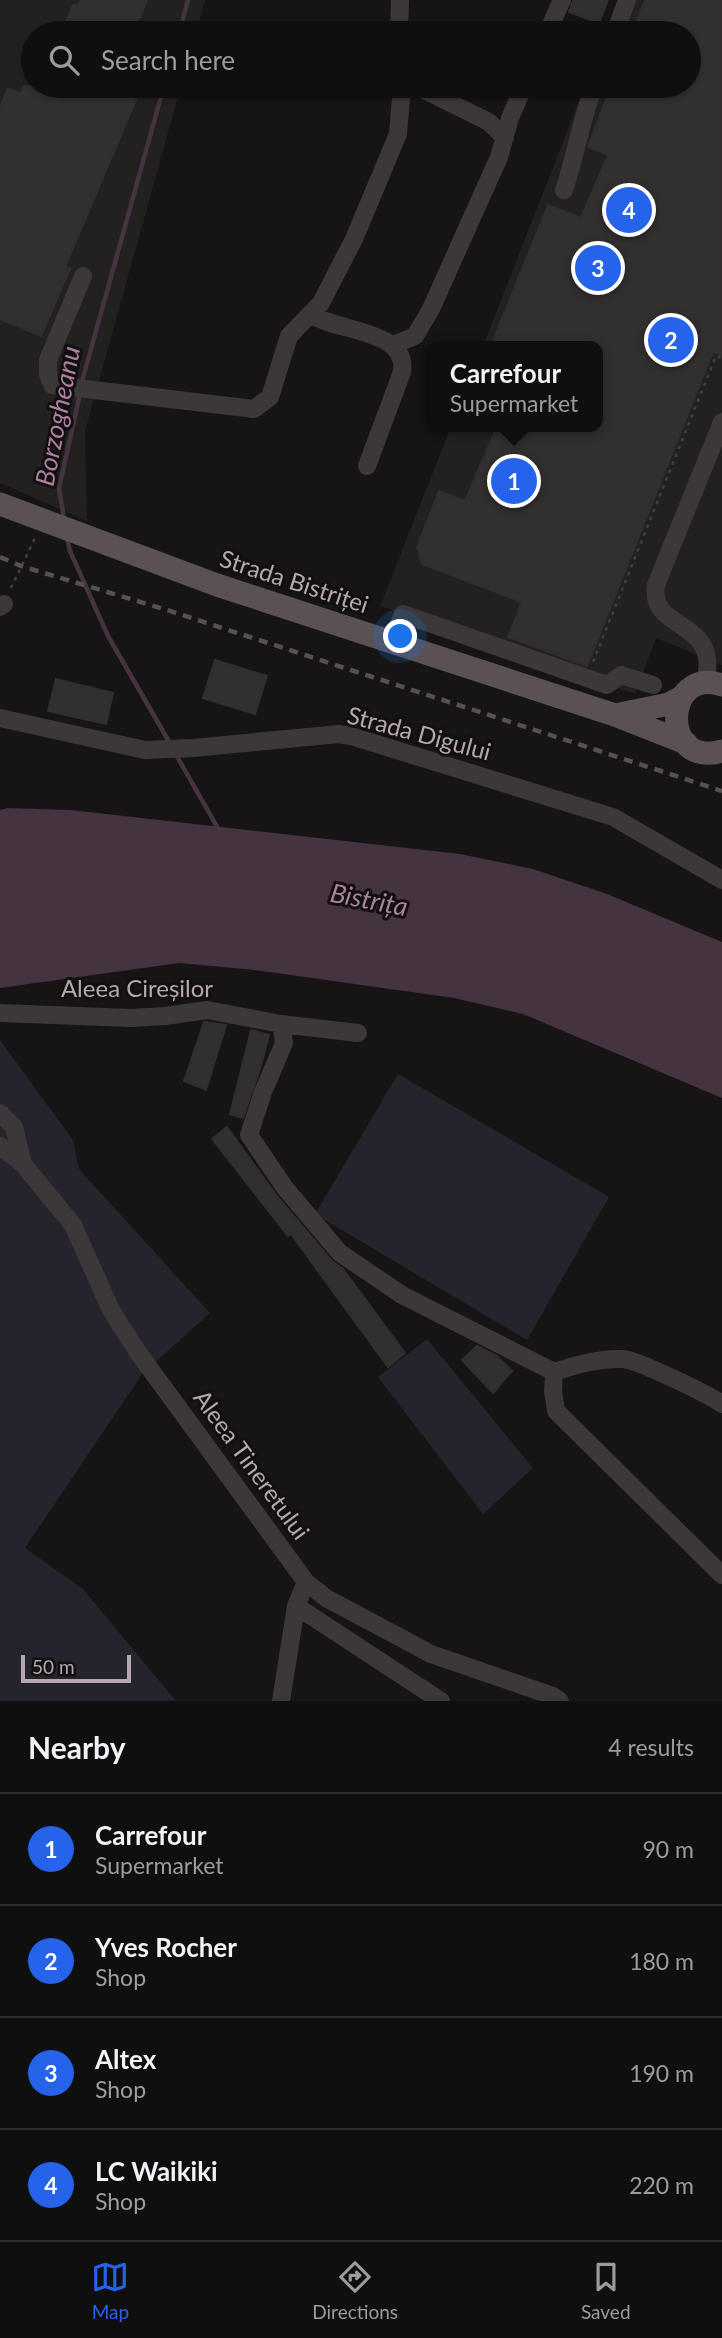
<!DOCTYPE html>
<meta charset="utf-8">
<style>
body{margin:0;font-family:Lato,sans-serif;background:#191818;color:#f1f3f6}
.scale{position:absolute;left:21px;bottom:18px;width:110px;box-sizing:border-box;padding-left:7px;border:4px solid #b5a7ad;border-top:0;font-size:19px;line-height:24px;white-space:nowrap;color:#b5a7ad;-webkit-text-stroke:5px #110f0f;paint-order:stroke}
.you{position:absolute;left:401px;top:637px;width:24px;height:24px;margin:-18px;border:5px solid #fff;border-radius:50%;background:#1a73e8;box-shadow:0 0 0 10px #1a73e833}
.badge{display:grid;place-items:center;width:46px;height:46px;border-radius:50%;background:#2563eb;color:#fff;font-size:23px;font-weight:700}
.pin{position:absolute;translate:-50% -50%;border:4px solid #fff;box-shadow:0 2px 7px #0006}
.popup{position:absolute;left:425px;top:341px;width:178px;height:91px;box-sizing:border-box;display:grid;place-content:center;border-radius:14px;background:#100f0f;filter:drop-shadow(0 2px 5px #0005);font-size:23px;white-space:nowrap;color:#9c9c9e}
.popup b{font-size:26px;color:#f1f3f6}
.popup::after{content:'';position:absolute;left:50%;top:100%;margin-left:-14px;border:14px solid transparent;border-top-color:#100f0f}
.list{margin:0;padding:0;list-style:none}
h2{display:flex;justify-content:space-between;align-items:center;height:91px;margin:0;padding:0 28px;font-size:30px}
h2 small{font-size:23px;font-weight:400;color:#9c9c9e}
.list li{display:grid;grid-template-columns:46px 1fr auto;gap:21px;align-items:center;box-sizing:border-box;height:112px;padding:0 28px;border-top:2px solid #302f2f}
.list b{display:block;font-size:26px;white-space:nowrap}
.list p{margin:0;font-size:23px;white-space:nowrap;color:#9c9c9e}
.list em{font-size:23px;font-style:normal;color:#9c9c9e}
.icon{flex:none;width:38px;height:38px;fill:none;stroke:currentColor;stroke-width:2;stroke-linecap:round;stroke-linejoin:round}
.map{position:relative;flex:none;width:722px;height:1701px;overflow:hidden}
.search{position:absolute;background:#100f0f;box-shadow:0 2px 5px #0004;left:21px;right:21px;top:21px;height:77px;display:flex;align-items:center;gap:18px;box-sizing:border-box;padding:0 24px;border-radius:38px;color:#9c9c9e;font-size:26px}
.sheet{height:539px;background:#100f0f}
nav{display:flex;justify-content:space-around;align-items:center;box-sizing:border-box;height:98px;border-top:2px solid #302f2f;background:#100f0f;font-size:19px;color:#9c9c9e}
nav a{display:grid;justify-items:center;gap:4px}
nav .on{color:#2563eb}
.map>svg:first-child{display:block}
</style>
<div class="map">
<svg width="722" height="1701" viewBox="0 0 722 1701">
<rect width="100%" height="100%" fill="#161414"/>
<path fill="#232020" d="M0 0H205L196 33H33V86H181L85 431 87 521 0 483Z
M619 0H722V665L656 638 635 694 380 606 451 427H598V346H483L585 86H689V33H606Z"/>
<path fill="#25242d" d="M0 1040 73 1140 79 1169 210 1313 142 1374 25 1548 83 1589 176 1701H0Z
M398 1074 609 1197 527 1340 315 1214Z
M427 1339 533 1468 483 1514 378 1377Z"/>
<path fill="#45333f" d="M8 808 71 810 460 854 533 869 607 894 722 942V1098L523 1014 454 998 255 970 179 963 0 988V810Z"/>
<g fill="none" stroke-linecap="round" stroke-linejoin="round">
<path stroke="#45333f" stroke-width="4.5" d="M179 33 188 0
M81 385 164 86
M64 519 59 488 80 394
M67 538 70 551 108 636 171 745
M175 753 219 830"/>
</g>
<path fill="#322f2f" stroke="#322e2e" stroke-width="2" d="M81 0H147L133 33H61L73 5H79Z
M573 0H608L599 23 569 12Z
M645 0H722V355L713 352 587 666 508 637 522 602 422 564 417 547 439 491 465 501 497 427H598V346H491L548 205 581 218 608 155 588 147 611 86H689V33H632Z
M24 86H116L138 95 65 267 70 269 41 336 0 319V108L8 88 21 94Z
M215 660 267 676 255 714 203 698Z
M56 679 113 693 106 724 48 711Z
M204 1022 226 1025 206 1090 184 1081Z
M251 1030 269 1035 260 1069 243 1118 230 1114Z
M227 1127 276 1195 331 1260 343 1269 405 1353 388 1367 291 1234 288 1236 212 1139Z
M477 1346 497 1356 512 1371 493 1393 462 1360Z"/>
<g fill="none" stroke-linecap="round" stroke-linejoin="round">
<path stroke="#433d40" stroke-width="2.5" stroke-dasharray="3.5 5" stroke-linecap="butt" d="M11 588 35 538
M593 662 716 356 722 358"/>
<path stroke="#3c3739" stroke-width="18" d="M399 33 400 0
M547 33 562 0
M615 33 627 0
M416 86 489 122 505 138
M564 190C576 155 581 120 594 86
M83 276 48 360V374L52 385 254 409 270 397 289 336 321 303 354 239 398 134 402 86
M311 314C335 332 409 329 402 372L367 466
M393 345 415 336 431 309 499 157 510 118 524 86
M0 607 4 604
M391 642 403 614 607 685 621 675 653 685
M705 683C722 617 648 633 656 585L722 422
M0 718 145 750 193 748 339 734 351 736 613 817 722 880
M0 1013 132 1018 165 1016 207 1010 281 1024 358 1033
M281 1024 284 1043 263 1092 249 1135 285 1188 340 1253 402 1295 554 1372
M0 1113 14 1127 23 1164
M0 1146 23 1164 73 1225 111 1310 137 1351 306 1582 326 1598 431 1654 553 1696 560 1701
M722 1404C708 1394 637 1360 623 1359 599 1358 576 1365 554 1372L553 1391 556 1411 722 1575
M306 1582 296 1606 441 1701
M281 1701 296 1606"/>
<path stroke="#595154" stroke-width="23" d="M0 504 217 585 615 715 686 743
M722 685C664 665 659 769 722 751
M615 715 669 704 682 697"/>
<path stroke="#575053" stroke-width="4.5" stroke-dasharray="9 7" stroke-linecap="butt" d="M0 557 21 566 167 610 722 791"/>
</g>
<g text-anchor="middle" stroke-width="6" stroke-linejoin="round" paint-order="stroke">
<g font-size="24" fill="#b5a7ad" stroke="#110f0f">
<text transform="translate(294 582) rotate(18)" y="8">Strada Bistriței</text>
<text transform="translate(419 734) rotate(15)" y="8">Strada Digului</text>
<text x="137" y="997">Aleea Cireșilor</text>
<text transform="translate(251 1465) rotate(54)" y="8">Aleea Tineretului</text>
</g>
<g font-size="26" font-style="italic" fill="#ae7f9e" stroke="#110f0f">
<text transform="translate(58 416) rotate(-79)" y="9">Borzogheanu</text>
<text transform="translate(369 900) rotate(11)" y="9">Bistrița</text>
</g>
</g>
</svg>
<div class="scale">50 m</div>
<div class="you"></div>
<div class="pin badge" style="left:514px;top:481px">1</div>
<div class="popup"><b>Carrefour</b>Supermarket</div>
<div class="pin badge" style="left:671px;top:340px">2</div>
<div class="pin badge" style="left:598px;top:268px">3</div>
<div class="pin badge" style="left:629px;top:210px">4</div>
<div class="search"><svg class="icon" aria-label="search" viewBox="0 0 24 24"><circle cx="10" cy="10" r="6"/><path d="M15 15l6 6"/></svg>Search here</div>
</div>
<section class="sheet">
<h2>Nearby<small>4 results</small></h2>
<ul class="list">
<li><span class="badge">1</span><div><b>Carrefour</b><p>Supermarket</p></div><em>90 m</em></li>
<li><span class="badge">2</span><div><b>Yves Rocher</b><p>Shop</p></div><em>180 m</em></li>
<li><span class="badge">3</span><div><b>Altex</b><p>Shop</p></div><em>190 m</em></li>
<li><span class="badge">4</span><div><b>LC Waikiki</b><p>Shop</p></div><em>220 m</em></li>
</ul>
</section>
<nav>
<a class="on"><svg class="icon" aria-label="map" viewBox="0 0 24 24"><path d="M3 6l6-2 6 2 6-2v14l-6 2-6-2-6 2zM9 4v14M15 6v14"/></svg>Map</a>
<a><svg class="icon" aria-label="directions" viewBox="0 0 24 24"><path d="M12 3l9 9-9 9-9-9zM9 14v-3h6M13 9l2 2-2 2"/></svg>Directions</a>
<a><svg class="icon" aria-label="saved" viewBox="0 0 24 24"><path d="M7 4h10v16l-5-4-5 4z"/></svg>Saved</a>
</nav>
